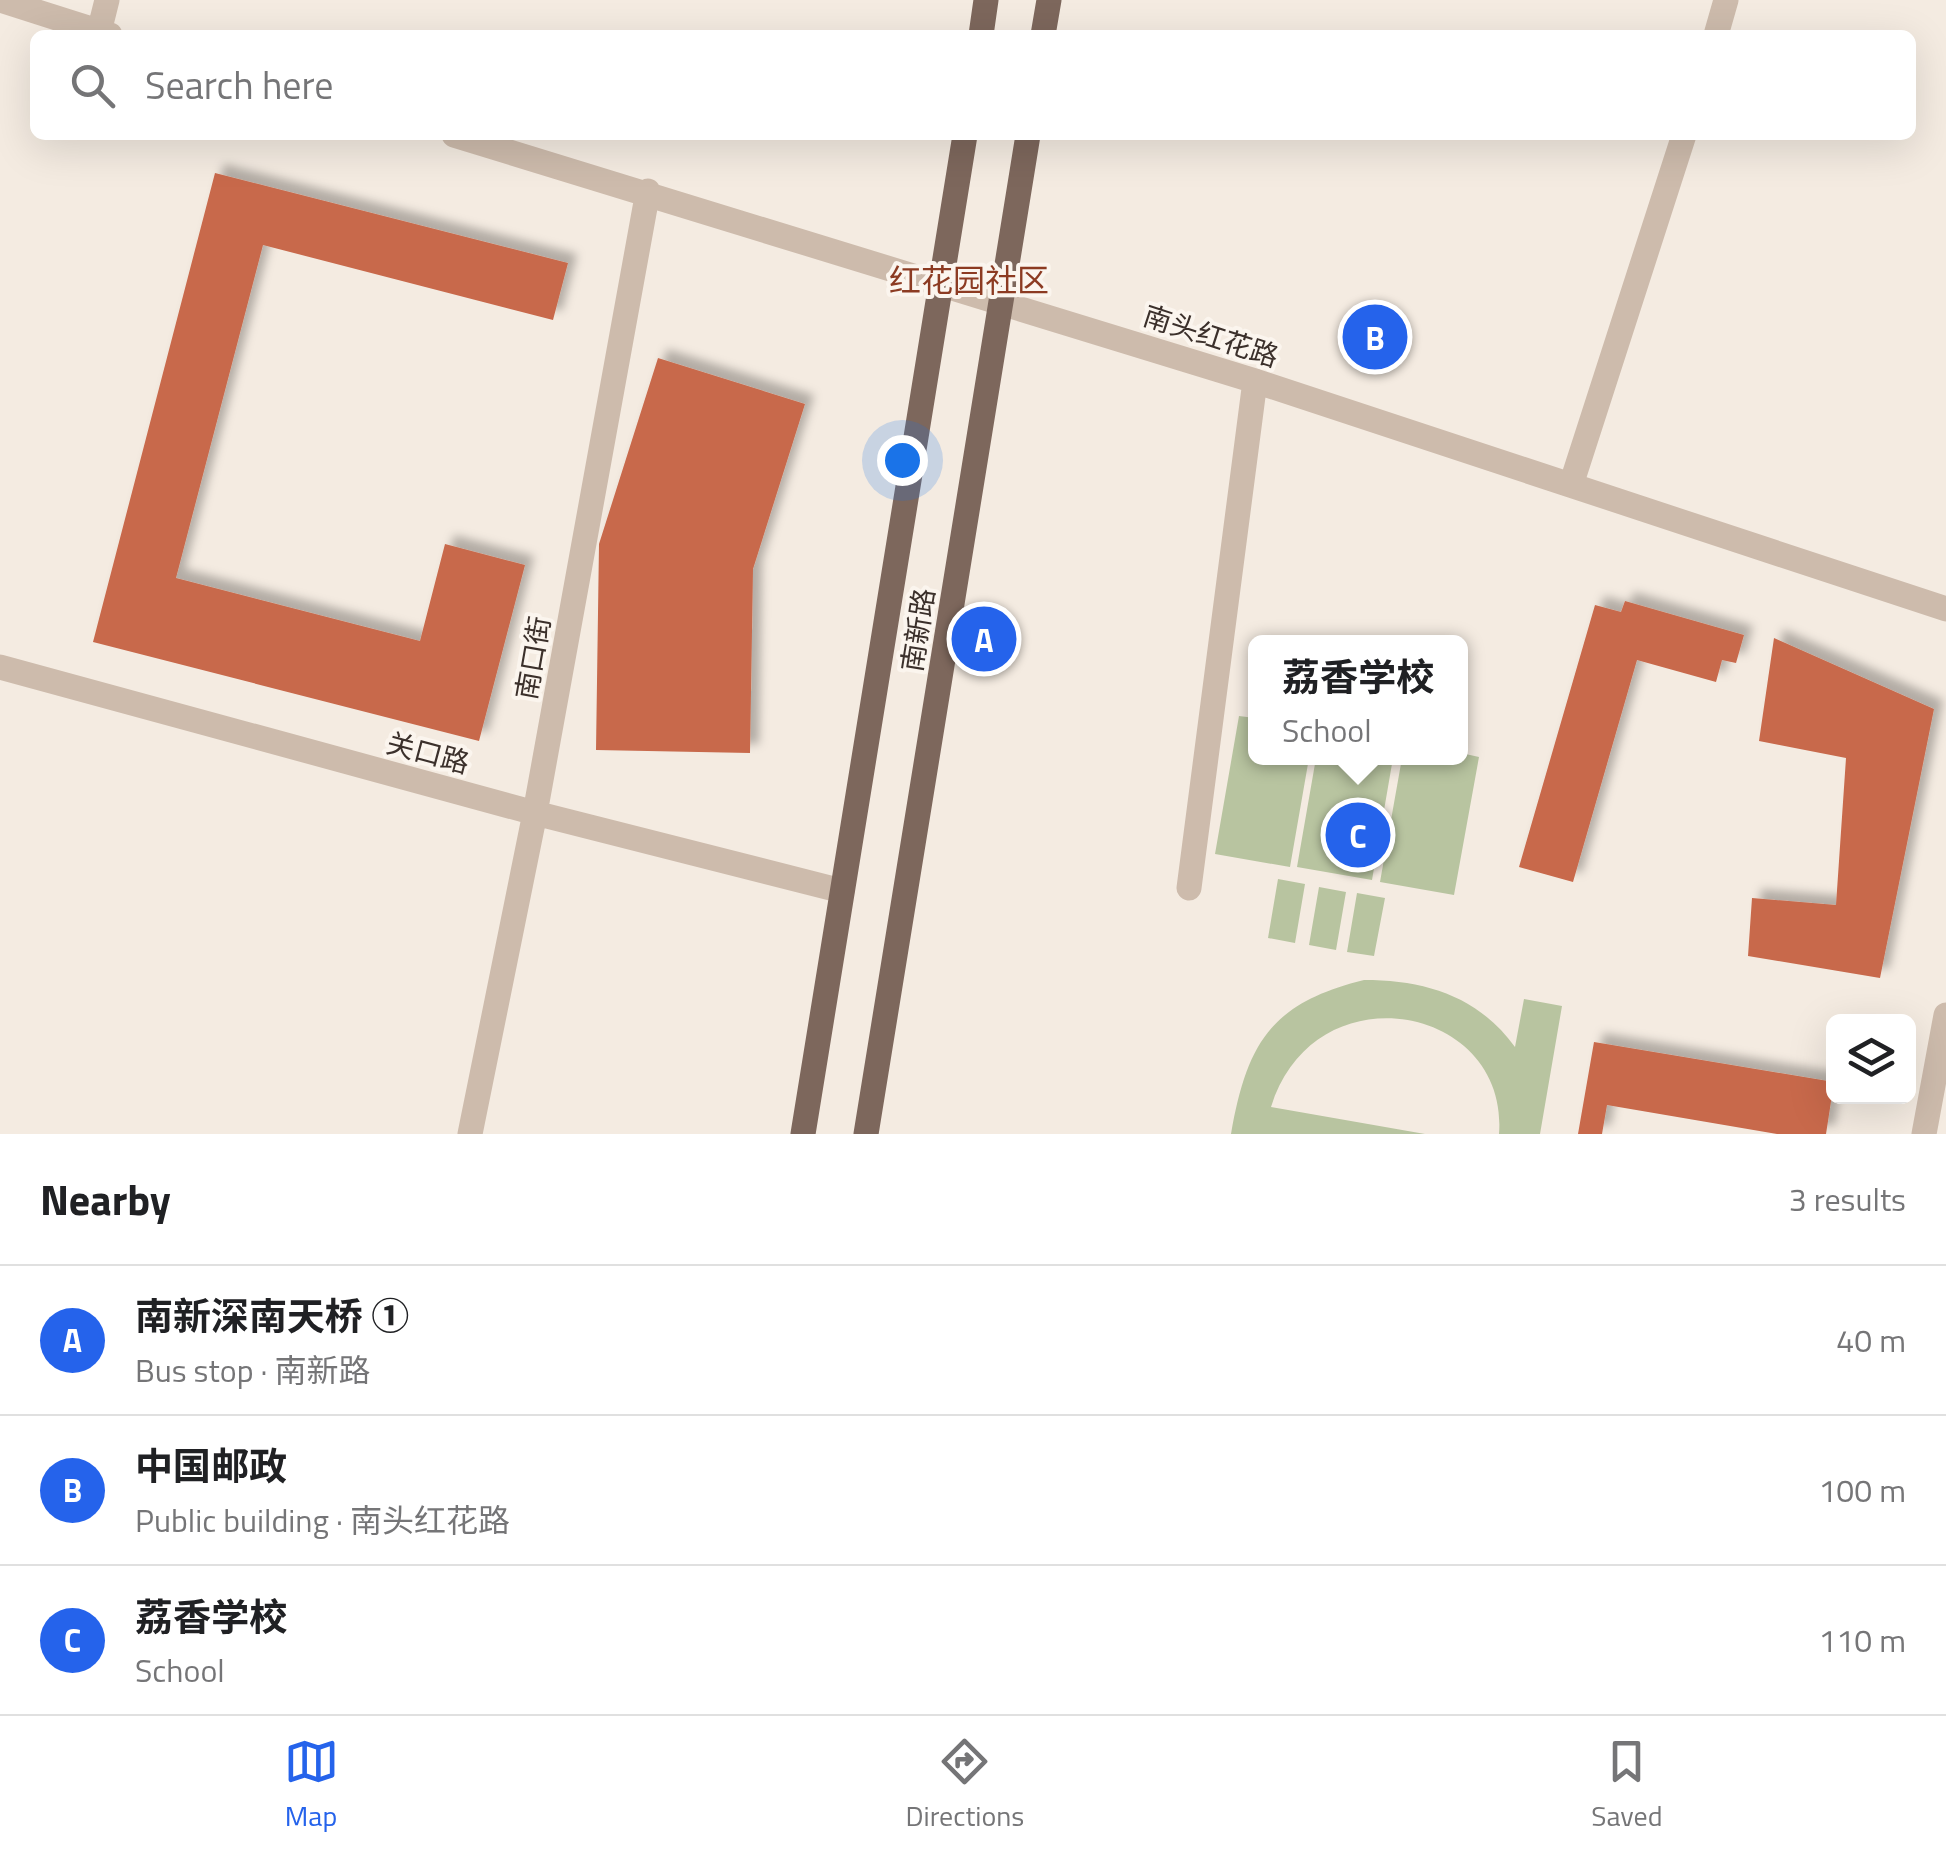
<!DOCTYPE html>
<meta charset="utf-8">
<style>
body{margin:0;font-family:"Titillium Web","Noto Sans SC",sans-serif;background:#f2f2f2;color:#202124}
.controls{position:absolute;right:30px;bottom:30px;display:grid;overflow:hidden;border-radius:15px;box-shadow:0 10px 40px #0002}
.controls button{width:90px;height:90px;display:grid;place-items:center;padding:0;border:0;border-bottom:2px solid #e0e0e0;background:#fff;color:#202124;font:50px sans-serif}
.you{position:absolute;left:902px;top:460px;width:35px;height:35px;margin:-25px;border:8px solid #fff;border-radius:50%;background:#1a73e8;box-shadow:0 0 0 15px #1a73e833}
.badge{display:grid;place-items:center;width:65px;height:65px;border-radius:50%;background:#2563eb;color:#fff;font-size:32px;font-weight:700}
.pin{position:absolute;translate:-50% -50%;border:5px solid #fff;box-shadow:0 2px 10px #0006}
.popup{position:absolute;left:1248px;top:635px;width:220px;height:130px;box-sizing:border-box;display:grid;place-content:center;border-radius:15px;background:#fff;filter:drop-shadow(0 2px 8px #0005);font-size:32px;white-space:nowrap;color:#757577}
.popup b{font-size:38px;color:#202124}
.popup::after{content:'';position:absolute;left:50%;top:100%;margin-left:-20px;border:20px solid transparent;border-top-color:#fff}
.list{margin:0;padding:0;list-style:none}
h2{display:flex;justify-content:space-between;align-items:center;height:130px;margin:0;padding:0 40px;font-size:42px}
h2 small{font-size:32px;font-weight:400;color:#757577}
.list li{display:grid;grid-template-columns:65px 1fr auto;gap:30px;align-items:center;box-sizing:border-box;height:150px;padding:0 40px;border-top:2px solid #e0e0e0}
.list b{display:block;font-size:38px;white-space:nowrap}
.list p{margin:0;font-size:32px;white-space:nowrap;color:#757577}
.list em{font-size:32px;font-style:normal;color:#757577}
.icon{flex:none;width:55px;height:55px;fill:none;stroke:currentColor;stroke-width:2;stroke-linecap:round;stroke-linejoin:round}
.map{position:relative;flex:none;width:1946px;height:1134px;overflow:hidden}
.search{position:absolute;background:#fff;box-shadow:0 10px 40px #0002;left:30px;right:30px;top:30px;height:110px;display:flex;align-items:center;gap:25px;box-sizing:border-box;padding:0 35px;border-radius:15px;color:#757577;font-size:38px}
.sheet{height:580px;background:#fff}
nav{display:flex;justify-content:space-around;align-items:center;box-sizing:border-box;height:140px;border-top:2px solid #e0e0e0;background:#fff;font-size:28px;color:#757577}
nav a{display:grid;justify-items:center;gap:5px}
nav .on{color:#2563eb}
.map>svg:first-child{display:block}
</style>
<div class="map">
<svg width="1946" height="1134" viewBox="0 0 1946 1134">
<defs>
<filter id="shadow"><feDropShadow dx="9" dy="-9" stdDeviation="5" flood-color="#0004"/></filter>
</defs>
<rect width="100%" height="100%" fill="#f4ebe1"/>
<path fill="#b8c4a0" d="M1239 716 1255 718 1256 758H1309L1290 867 1215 854Z
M1461 753 1479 757 1454 895 1380 882 1402 758H1460Z
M1316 758H1393L1372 880 1297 867Z
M1278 879 1305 884 1295 943 1268 938Z
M1319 887 1346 892 1336 950 1309 945Z
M1357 893 1385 898 1374 956 1347 952Z
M1364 980C1425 980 1478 996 1515 1047L1524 999 1562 1006 1540 1134H1499C1509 1004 1314 968 1271 1107L1425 1134H1231C1247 1043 1271 1003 1364 980Z"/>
<path fill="#c8694b" filter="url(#shadow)" d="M215 173 568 263 553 320 263 245 176 578 420 641 445 544 525 565 479 741 93 642Z
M658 358 805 404 753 569 750 753 596 750 599 544Z
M1625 601 1744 635 1736 663 1722 660 1716 682 1637 660 1573 882 1519 867 1595 605 1621 612Z
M1774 638 1934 709 1880 978 1748 956 1752 898 1836 905 1846 758 1759 741Z
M1594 1042 1834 1082 1826 1134H1777L1607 1105 1602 1134H1578Z"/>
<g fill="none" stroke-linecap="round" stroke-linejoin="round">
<path stroke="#cdbbac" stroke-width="25" d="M0 0 110 35
M99 32 107 0
M1716 35 1726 0
M454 135 1255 381 1946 609
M1571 485 1684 135
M0 667 535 813 842 891
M1189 888 1255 381
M470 1134 535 813 648 191
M1924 1134 1946 1015"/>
<path stroke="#7d675c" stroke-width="25" d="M981 35 986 0
M1043 35 1049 0
M803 1134 965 135
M866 1134 1028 135"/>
</g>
<g text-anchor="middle" stroke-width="8" stroke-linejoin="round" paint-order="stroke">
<g font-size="28" fill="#3b302b" stroke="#fbf5ee">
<text transform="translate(1211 336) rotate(18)" y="10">南头红花路</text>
<text transform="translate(918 630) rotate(-81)" y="10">南新路</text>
<text transform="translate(533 658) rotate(-80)" y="10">南口街</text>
<text transform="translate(428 753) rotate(15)" y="10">关口路</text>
</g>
<g font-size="32" fill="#8c3b22" stroke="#fbf5ee">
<text x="969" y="292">红花园社区</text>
</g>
</g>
</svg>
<div class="controls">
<button><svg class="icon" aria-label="layers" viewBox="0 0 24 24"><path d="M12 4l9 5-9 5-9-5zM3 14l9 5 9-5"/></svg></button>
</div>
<div class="you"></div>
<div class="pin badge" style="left:984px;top:639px">A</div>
<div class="pin badge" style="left:1375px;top:337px">B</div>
<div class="pin badge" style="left:1358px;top:835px">C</div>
<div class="popup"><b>荔香学校</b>School</div>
<div class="search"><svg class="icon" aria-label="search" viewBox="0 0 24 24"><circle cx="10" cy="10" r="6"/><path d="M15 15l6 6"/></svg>Search here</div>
</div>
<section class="sheet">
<h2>Nearby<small>3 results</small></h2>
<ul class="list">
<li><span class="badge">A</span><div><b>南新深南天桥 ①</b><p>Bus stop · 南新路</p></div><em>40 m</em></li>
<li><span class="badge">B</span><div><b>中国邮政</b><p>Public building · 南头红花路</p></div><em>100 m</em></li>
<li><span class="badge">C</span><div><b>荔香学校</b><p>School</p></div><em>110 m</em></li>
</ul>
</section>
<nav>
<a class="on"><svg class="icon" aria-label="map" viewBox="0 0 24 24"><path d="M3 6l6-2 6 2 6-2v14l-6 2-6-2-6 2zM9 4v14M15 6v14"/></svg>Map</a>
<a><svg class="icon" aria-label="directions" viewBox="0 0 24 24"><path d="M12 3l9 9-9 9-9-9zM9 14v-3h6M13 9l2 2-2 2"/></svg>Directions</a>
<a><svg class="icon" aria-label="saved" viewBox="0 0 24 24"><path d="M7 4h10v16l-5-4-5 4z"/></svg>Saved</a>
</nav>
